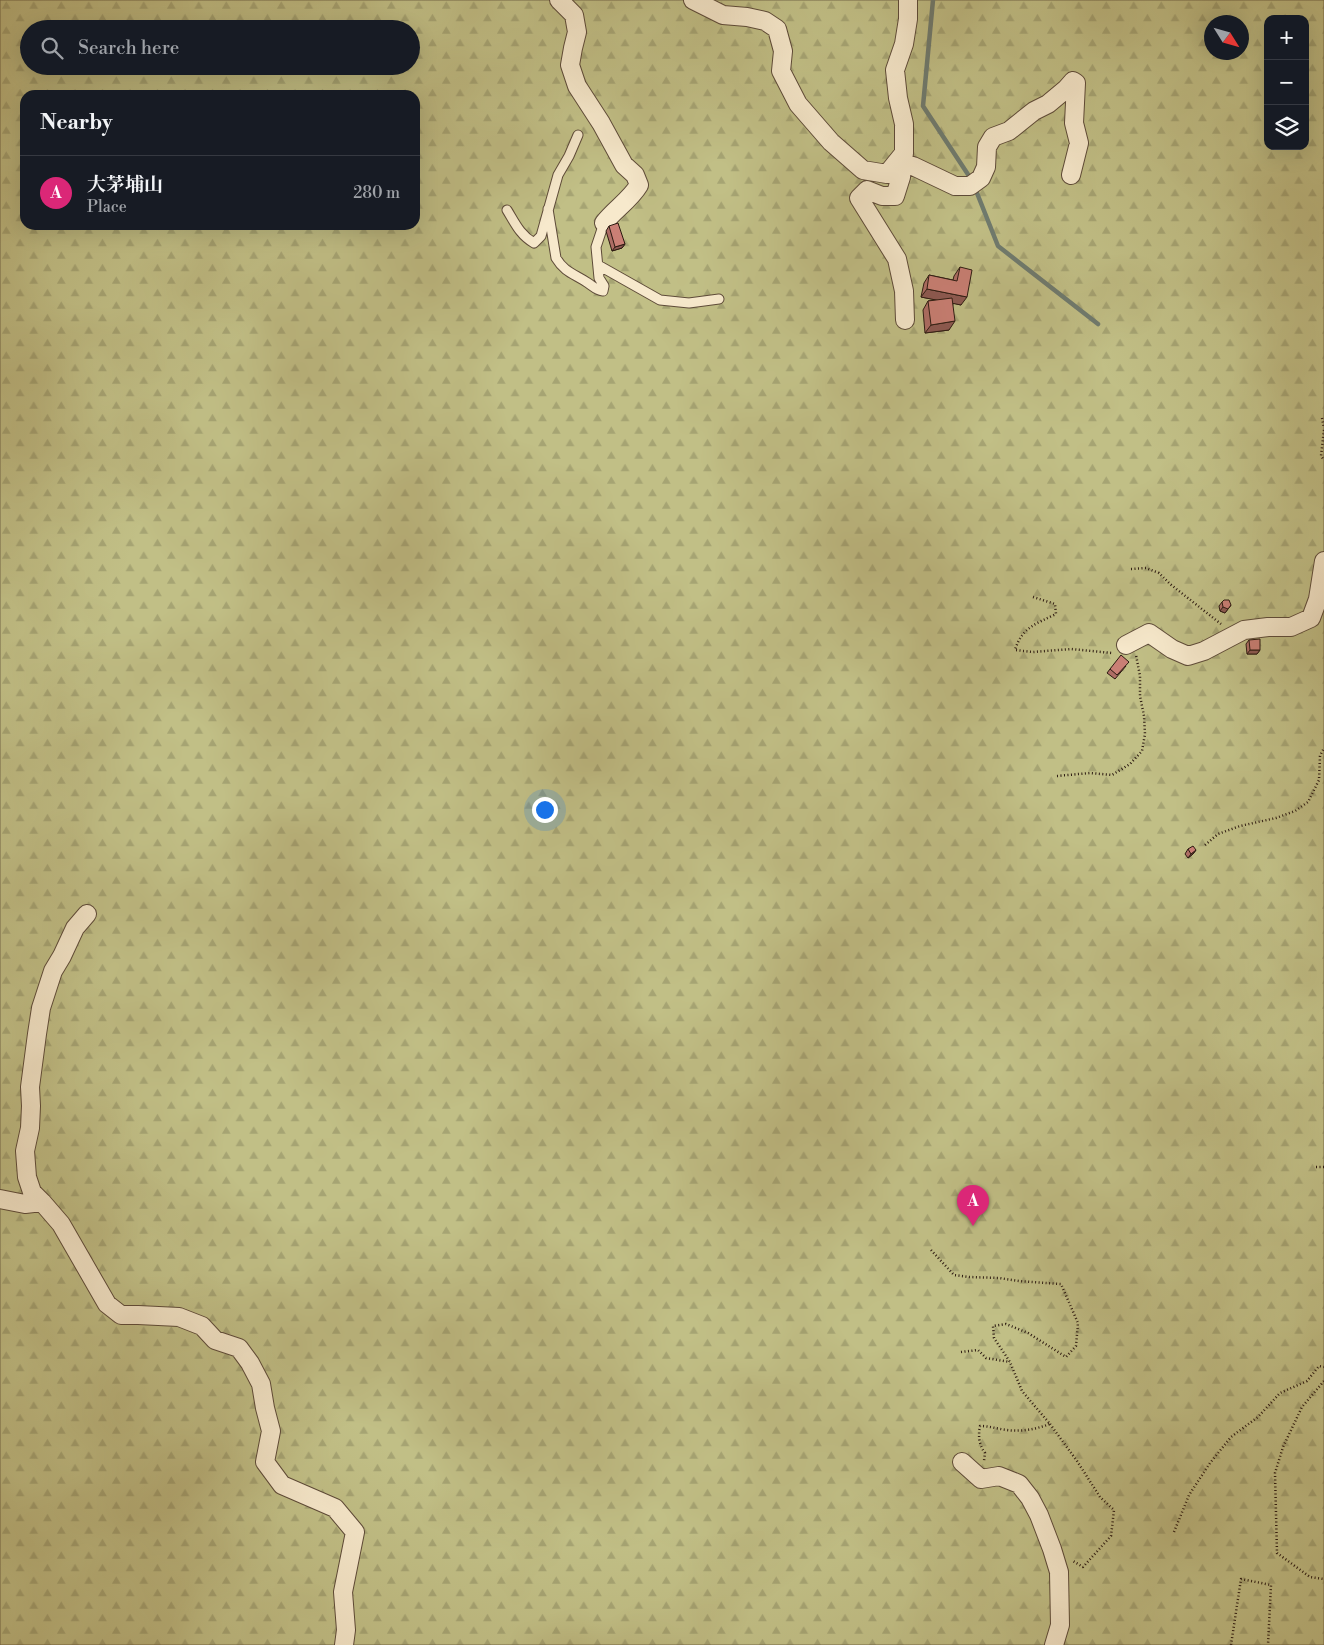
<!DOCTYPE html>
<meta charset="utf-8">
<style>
body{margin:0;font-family:"Libre Bodoni","Noto Serif TC",serif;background:#20242c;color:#f1f3f6}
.controls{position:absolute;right:15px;top:15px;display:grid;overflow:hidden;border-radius:10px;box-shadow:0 5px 20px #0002}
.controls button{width:45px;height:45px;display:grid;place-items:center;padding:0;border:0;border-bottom:1px solid #363941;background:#171b24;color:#f1f3f6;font:25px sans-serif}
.compass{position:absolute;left:1204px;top:15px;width:45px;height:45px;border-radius:50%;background:#171b24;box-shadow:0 5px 20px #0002;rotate:127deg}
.you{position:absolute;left:544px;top:809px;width:18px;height:18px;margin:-12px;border:4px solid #fff;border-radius:50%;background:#1a73e8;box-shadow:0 0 0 8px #1a73e833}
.badge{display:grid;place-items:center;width:32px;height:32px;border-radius:50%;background:#db2777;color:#fff;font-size:16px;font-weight:700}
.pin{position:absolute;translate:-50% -41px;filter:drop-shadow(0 1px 2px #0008)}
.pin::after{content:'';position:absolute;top:26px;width:18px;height:15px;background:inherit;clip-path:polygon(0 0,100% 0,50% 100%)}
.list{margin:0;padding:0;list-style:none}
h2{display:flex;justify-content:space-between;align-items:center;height:65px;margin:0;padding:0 20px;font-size:21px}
h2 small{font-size:16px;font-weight:400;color:#9ea1a6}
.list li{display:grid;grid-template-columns:32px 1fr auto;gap:15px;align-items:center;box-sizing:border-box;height:75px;padding:0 20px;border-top:1px solid #363941}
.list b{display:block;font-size:19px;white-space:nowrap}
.list p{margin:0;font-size:16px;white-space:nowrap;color:#9ea1a6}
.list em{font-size:16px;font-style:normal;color:#9ea1a6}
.icon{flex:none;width:28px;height:28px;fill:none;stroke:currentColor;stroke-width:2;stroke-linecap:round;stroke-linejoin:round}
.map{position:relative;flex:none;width:1324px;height:1645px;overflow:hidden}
.search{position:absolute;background:#171b24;box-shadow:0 5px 20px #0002;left:20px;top:20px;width:400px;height:55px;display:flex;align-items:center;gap:12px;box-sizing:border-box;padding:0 18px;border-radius:28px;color:#9ea1a6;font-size:19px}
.panel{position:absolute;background:#171b24;box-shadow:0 5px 20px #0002;left:20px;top:90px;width:400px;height:140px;border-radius:15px}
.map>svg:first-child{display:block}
</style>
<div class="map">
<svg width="1324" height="1645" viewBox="0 0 1324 1645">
<defs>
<pattern id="forest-firs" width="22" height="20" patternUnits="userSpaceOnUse" patternTransform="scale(1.25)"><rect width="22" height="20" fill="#c1bf86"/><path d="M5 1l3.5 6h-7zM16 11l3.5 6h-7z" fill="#a6a473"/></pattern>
</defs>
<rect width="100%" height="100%" fill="#f2ddb0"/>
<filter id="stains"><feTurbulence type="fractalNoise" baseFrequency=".004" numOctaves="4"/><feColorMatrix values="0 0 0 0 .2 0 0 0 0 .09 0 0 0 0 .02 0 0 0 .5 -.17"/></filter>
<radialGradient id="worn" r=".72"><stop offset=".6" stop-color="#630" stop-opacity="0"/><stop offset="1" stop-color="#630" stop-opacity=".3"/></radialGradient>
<path fill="url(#forest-firs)" stroke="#766c4c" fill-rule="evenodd" d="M0 0H1324V1645H0ZM1268 19H1305V146H1268ZM1212 22H1242V52H1212ZM29 29H411V66H29ZM25 95H415V225H25Z"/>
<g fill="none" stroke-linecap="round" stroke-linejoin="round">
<path stroke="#6f7b6f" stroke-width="4.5" d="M933 0 923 106 971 179
M975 188 998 246 1098 324"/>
<g stroke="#5e4b39" stroke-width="11">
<path id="service" d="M548 209 556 258C565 273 575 274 588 283 594 287 596 290 603 291L604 286 599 278 596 247 604 223
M507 210C515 223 520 235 534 243L541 236 558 175 569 156 578 135
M598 265 660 300 689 303 719 299"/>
</g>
<g stroke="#5e4b39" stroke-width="20">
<path id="minor" d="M559 0 574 15 577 32 573 48 570 65 577 86 601 123 624 165 635 175 639 185C630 200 615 209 604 223
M693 0 723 15 747 17 765 21 777 29 783 51 781 71 798 104 831 142 863 170 887 174 904 153V124L898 98 895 70 904 44 908 19V0
M904 153 901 177 895 196H882L867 190 859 198 897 259 904 291 905 320
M903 163 913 166 955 186H970L981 178 986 167 987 147 993 137 1009 131 1034 111 1048 104 1066 89 1073 81 1076 83 1074 123 1079 143 1071 175
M1126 645 1149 633 1172 649 1188 656 1204 651 1244 630 1268 627H1291L1311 618 1318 599 1324 561
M0 1199 25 1204 42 1202 61 1224 107 1304 121 1315H138L179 1317 202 1326 215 1340 239 1348 250 1363 261 1384 265 1408 271 1431 265 1462 282 1485 335 1508 355 1532 343 1592 346 1630 344 1645
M42 1202 32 1192 27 1177 25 1151 30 1128 31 1106 30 1087 37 1034 41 1008 53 971 62 956 75 928 87 914
M962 1462 981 1479 999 1476 1019 1484 1030 1498 1039 1515 1052 1549 1059 1572 1060 1625 1054 1645"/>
</g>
<path stroke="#2c1a11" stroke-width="2.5" stroke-dasharray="1 2.5" stroke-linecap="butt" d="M1322 418 1324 428
M1324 430 1321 456 1324 460
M1131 569 1146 568 1159 573 1170 584 1221 624
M1033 597 1055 604 1056 614C1036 624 1022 627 1015 650L1033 652 1071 649 1112 653
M1057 776 1090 773 1112 775 1130 764 1142 751 1145 734 1144 716 1140 696V676L1136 655
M1205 845 1218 834 1240 826 1276 818 1295 811 1308 802 1319 780 1320 756 1324 748
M1316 1167H1324
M931 1250 954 1275 969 1277 999 1278 1019 1281 1061 1284 1078 1323 1076 1346 1066 1357 1028 1333 1006 1324 993 1326 994 1338 1010 1362 1022 1391 1050 1424C1036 1429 1022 1432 1007 1430 998 1429 989 1426 980 1426 978 1436 979 1445 985 1453L984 1461
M961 1352 978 1350 986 1358 1010 1362
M1324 1381 1302 1407 1283 1447 1275 1473 1277 1553 1310 1577 1324 1579
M1050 1424 1077 1461 1100 1497 1114 1510 1111 1536 1083 1567 1073 1561
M1174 1532 1189 1495 1210 1463 1231 1437 1258 1417 1280 1393 1307 1381 1319 1366 1324 1367
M1231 1645 1241 1579 1271 1585 1268 1645"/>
<use href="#service" stroke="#f7e9cc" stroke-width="9"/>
<use href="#minor" stroke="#f7e9cc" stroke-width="18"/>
</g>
<path fill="#ae6d65" stroke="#2c1a11" d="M609 226 625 244 622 248 612 251 606 231Z
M960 267 961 305 953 303 949 330 925 333 923 310 928 301 937 300 921 297 924 283 929 275 953 280 954 276Z
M1222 602 1231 605 1225 613 1220 611 1219 606Z
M1249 640 1260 650 1257 654H1247L1246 644Z
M1126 666 1115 679 1107 673 1110 669Z
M1188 849 1196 850 1193 854 1188 858 1185 854Z"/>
<path fill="#8d5952" stroke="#2c1a11" d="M625 244 622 248 612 251 615 247Z
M927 289 967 297 961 305 921 297Z
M955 321 949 330 925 333 931 325Z
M1231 605 1225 613 1220 611 1223 607Z
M1250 650H1260L1257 654H1247Z
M1196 850 1193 854 1188 858 1191 854Z"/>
<path fill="#ca7f75" stroke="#2c1a11" d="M618 223 625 244 615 247 609 226Z
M960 267 972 270 967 297 927 289 929 275 957 281Z
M952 298 955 321 931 325 928 301Z
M1224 600H1229L1231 605 1228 609 1223 607 1222 602Z
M1260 639V650H1250L1249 640Z
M1121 655 1129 662 1117 675 1110 669Z
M1193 846 1196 850 1191 854 1188 849Z"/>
<rect width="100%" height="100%" filter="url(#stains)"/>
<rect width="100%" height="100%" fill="url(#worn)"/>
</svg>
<div class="controls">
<button>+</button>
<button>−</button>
<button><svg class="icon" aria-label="layers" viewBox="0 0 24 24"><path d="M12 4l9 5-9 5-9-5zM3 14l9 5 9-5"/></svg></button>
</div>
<svg class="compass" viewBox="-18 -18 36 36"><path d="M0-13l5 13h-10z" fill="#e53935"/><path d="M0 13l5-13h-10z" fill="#9ea1a6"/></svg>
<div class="you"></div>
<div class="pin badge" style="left:973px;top:1226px">A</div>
<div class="search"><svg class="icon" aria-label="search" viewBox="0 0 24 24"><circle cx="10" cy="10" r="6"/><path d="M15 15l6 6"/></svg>Search here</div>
<section class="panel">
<h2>Nearby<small></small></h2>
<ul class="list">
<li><span class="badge">A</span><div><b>大茅埔山</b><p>Place</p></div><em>280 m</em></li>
</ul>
</section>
</div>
